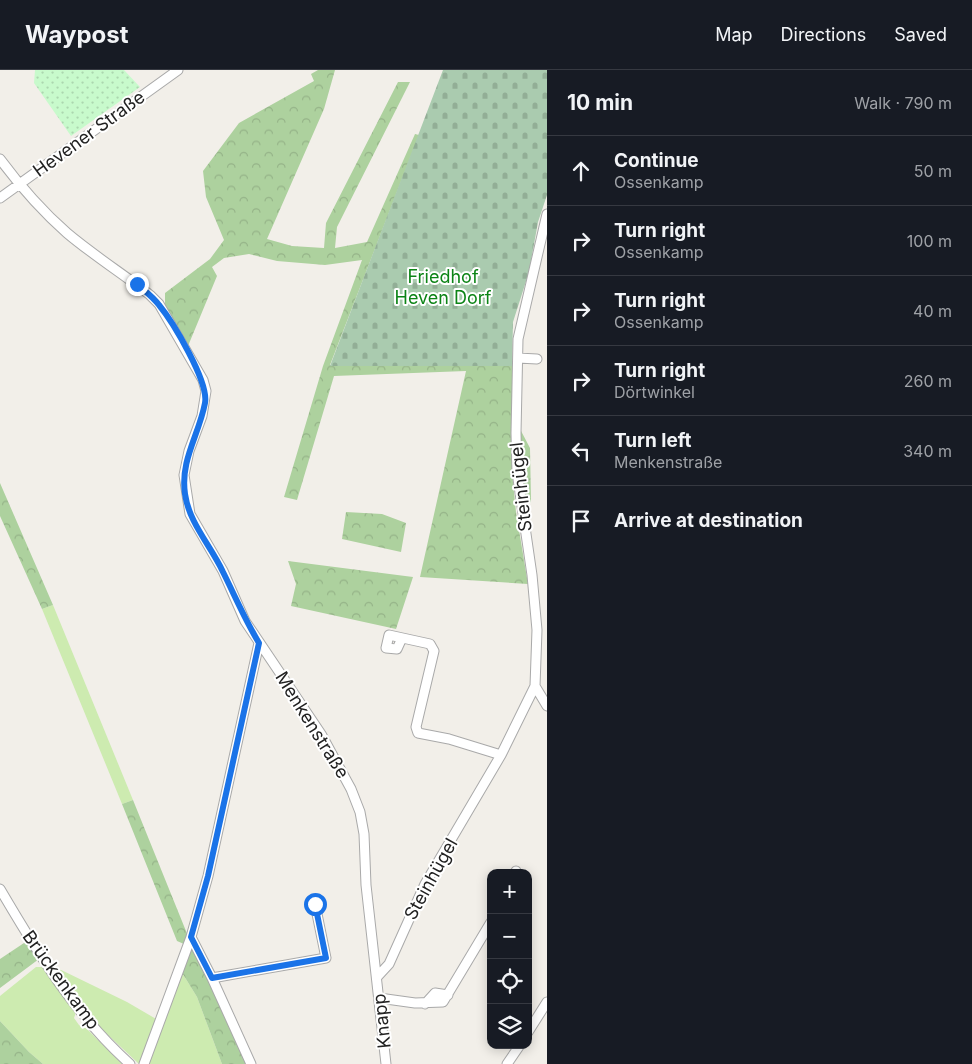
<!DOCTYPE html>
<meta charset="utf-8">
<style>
body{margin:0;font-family:Inter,sans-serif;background:#20242c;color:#f1f3f6}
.controls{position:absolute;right:15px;bottom:15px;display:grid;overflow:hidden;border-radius:10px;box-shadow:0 2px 12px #0003}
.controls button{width:45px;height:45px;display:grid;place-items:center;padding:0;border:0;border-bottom:1px solid #363941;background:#171b24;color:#f1f3f6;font:25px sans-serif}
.stop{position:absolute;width:15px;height:15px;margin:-11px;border:4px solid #1a73e8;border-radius:50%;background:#fff}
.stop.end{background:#1a73e8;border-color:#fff;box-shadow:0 1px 5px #0008}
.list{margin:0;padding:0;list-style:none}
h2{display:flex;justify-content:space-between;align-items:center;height:65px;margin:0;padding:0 20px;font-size:21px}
h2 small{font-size:16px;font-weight:400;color:#9ea1a6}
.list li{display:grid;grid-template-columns:32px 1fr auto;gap:15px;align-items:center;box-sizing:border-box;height:70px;padding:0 20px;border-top:1px solid #363941}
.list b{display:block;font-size:19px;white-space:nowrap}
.list p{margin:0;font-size:16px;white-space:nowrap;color:#9ea1a6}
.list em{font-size:16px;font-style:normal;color:#9ea1a6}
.icon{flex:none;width:28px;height:28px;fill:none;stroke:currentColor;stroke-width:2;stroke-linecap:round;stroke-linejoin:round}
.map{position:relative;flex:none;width:547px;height:994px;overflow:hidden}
header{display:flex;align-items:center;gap:30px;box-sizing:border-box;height:70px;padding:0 25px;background:#171b24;border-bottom:1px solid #363941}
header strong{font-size:24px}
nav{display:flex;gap:28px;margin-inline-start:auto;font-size:18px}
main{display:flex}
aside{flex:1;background:#171b24}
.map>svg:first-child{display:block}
</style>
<header>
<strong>Waypost</strong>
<nav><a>Map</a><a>Directions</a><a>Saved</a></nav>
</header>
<main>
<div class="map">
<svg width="547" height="994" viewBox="0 0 547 994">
<defs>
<pattern id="forest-crowns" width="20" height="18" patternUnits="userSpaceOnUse" patternTransform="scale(1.25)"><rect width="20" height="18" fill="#add19e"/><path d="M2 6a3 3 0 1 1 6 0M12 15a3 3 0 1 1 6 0" fill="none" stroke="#95b388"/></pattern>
<pattern id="cemetery-stones" width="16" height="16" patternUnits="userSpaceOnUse" patternTransform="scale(1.25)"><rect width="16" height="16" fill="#aacbaf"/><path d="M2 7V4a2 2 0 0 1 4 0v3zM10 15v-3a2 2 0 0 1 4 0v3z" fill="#92ae96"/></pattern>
<pattern id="park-dots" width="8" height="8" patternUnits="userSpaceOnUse" patternTransform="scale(1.25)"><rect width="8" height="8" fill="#c8facc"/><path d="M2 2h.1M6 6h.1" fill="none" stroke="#acd6af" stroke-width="1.8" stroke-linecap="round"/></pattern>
</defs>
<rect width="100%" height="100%" fill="#f2efe9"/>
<path fill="#cdebb0" d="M53 535 133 730 122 734 42 539Z
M53 896 127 932 163 953 181 901 197 927 222 994H139L76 935Z
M36 897H45L76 942 74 948 79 955 86 958 122 994H43L29 982 0 951V926Z"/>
<path fill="url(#forest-crowns)" d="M318 0H335L324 39 267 169 292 176 324 178 326 153 398 12H410L337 157 335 178 367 172 415 64 419 65 330 295 512 296V402L516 442 528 514 420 507 466 301 334 306 297 430 284 427 323 296 362 190 325 195 277 191 249 184 224 188 212 197 217 206 188 276 165 239V223L210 189 224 170 206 127 203 101 239 53 314 11 311 4Z
M520 359 530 378 531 431 525 444Z
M0 413 53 535 42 539 0 446Z
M346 442 382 444 406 453 401 482 342 469Z
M288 491 413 507 396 559 291 536 296 514Z
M133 730 188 866 184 874 177 871 122 734Z
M27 871 39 889 0 918V889Z
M189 878 196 881 247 994H222L197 927 181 901Z
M0 951 29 982 43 994H0Z"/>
<path fill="url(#cemetery-stones)" d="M443 0H547V125L538 152 529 202 513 252 512 296H330Z"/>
<path fill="url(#park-dots)" d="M35 0H124L140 17 71 66 34 13Z"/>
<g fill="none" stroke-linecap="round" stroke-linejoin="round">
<g stroke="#a9a9a9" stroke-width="11">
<path id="minor" d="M0 89C20 116 42 141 67 163 93 185 123 204 150 225L159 234 203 310 206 321 202 346 189 381 184 405 190 444 223 501 245 551 321 664 351 719 360 742 364 764 366 815 386 994
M0 128 178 0
M518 288 537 289
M402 568 397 579 386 578 389 565 430 574 434 581 416 657 418 663 449 669 501 685
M535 616 547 636
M516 803V801
M0 819C37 882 75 945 130 994
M191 867 212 908 251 994
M377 907 389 894 425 814 501 685 535 616 537 560 532 505 517 402 516 363 518 269 547 144
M212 908 326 888 315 834
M379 928 415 933 443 932 491 852
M425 934 435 923 448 925
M528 962 547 932
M144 994 191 867 208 806 259 573
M507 994 520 975"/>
</g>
<use href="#minor" stroke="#fff" stroke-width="9"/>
</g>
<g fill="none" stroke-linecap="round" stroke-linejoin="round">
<path stroke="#1a73e8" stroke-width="6" d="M137 214C145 221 153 227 159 235 173 252 209 312 205 333 199 365 180 390 185 424 189 453 211 476 223 502 235 526 245 550 259 573L208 806 191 867 212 908 326 888 315 834"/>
</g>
<g text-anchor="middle" stroke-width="4" stroke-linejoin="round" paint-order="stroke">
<g font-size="18" fill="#222" stroke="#fff">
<text transform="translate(89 64) rotate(-36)" y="6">Hevener Straße</text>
<text transform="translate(521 417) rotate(-96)" y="6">Steinhügel</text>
<text transform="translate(312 655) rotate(58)" y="6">Menkenstraße</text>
<text transform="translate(431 809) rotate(-61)" y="6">Steinhügel</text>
<text transform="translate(61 910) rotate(54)" y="6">Brückenkamp</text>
<text transform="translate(382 951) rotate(-96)" y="6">Knapp</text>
</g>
<g font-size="18" fill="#0c8416" stroke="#fff">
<text x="443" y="213">Friedhof<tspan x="443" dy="21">Heven Dorf</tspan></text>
</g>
</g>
</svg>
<div class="controls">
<button>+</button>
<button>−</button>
<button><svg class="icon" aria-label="locate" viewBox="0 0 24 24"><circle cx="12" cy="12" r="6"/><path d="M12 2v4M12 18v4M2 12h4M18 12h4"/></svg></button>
<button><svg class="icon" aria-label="layers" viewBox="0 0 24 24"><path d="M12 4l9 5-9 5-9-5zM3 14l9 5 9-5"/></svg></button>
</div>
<div class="stop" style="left:315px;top:834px"></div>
<div class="stop end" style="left:137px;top:214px"></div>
</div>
<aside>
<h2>10 min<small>Walk · 790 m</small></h2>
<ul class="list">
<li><svg class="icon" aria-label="ahead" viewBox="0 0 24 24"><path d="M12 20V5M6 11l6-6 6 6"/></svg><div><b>Continue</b><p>Ossenkamp</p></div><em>50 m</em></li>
<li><svg class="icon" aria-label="right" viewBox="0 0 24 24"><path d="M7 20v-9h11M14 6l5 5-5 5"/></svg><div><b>Turn right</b><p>Ossenkamp</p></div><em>100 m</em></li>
<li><svg class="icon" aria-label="right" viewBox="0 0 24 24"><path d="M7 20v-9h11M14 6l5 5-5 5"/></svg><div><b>Turn right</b><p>Ossenkamp</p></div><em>40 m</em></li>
<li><svg class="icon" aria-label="right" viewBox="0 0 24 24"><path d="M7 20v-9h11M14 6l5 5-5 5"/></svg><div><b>Turn right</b><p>Dörtwinkel</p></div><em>260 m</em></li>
<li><svg class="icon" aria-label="left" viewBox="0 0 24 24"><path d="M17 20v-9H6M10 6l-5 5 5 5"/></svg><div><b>Turn left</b><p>Menkenstraße</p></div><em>340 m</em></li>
<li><svg class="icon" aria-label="arrive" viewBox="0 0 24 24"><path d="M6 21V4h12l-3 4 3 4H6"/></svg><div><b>Arrive at destination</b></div></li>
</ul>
</aside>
</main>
